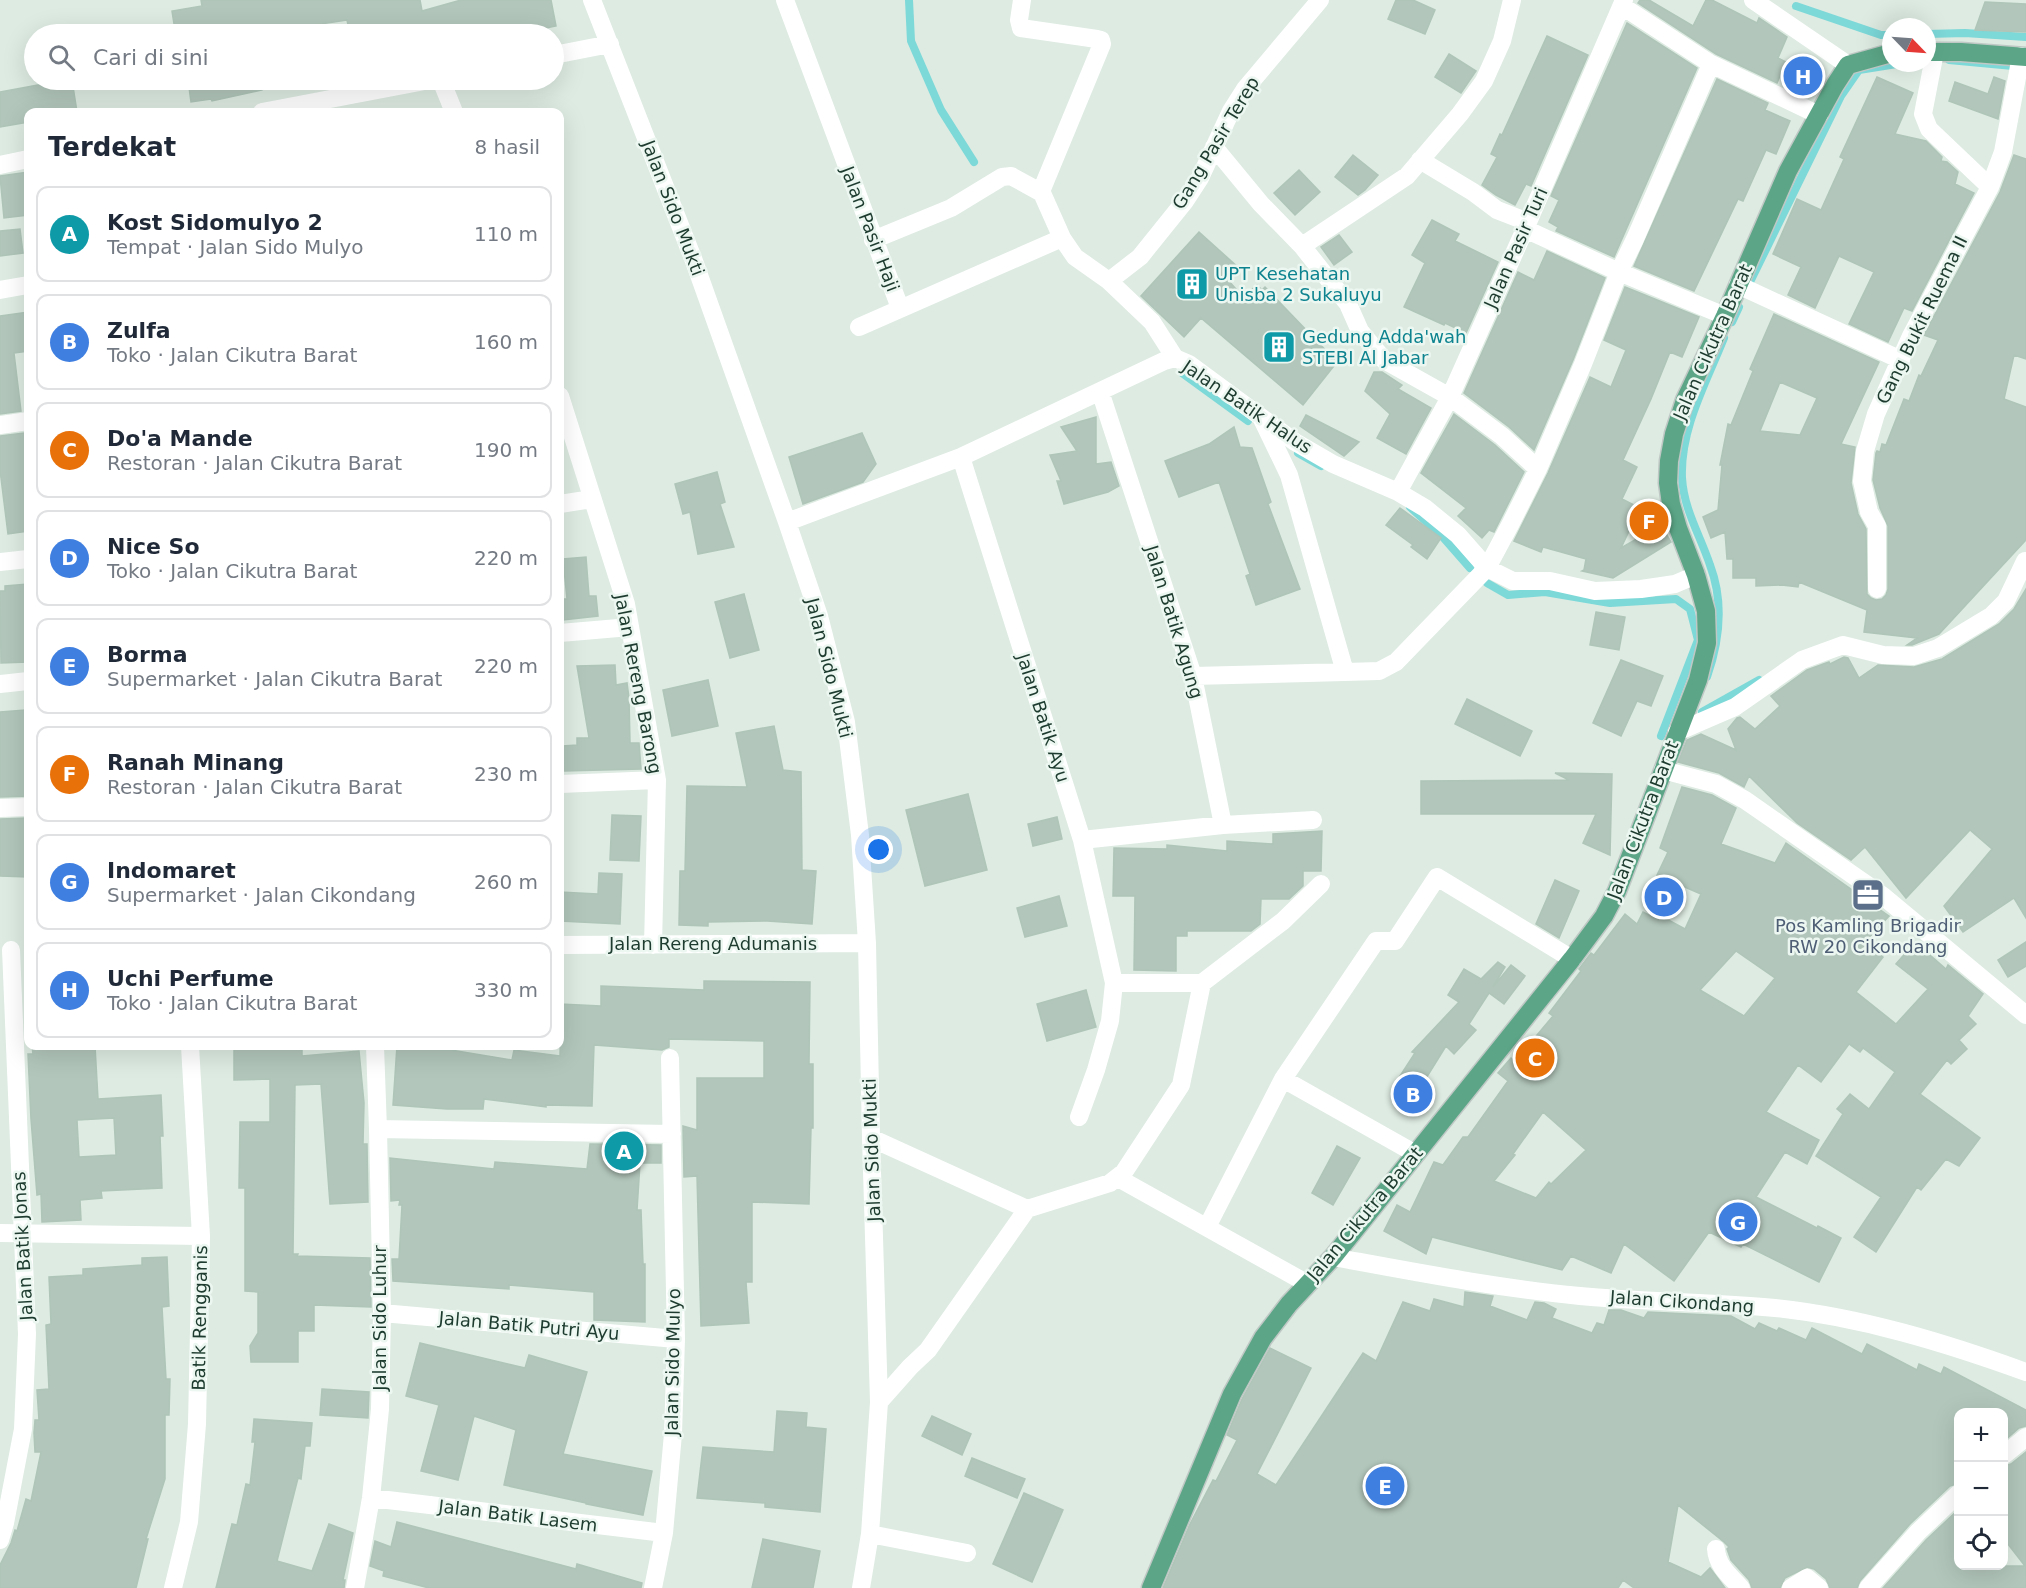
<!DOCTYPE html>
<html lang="id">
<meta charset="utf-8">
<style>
body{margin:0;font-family:"DejaVu Sans",sans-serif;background:#f6f6f7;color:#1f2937}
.controls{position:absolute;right:18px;bottom:18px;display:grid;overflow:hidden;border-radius:12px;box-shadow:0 6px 24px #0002}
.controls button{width:54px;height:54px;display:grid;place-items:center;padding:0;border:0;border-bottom:2px solid #e0e1e3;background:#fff;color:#1f2937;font:30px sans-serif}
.compass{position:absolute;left:1882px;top:18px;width:54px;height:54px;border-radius:50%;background:#fff;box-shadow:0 6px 24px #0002;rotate:115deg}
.you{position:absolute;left:879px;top:850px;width:21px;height:21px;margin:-15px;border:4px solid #fff;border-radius:50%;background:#1a73e8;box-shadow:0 0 0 9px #1a73e833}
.badge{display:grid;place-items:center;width:39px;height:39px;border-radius:50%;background:#0f766e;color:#fff;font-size:20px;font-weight:700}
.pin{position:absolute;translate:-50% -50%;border:3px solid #fff;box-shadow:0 2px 6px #0006}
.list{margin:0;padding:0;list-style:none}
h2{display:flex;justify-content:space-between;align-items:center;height:78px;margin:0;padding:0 24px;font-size:26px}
h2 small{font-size:20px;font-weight:400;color:#747a83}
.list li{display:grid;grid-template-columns:39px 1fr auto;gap:18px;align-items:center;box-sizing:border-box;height:96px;margin:0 12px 12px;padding:0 12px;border:2px solid #e0e1e3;border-radius:12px}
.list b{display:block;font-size:22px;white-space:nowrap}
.list p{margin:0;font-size:20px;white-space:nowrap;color:#747a83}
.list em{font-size:20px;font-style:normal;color:#747a83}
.icon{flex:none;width:33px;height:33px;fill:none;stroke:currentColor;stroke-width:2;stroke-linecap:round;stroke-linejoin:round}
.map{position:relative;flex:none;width:2026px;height:1588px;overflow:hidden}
.search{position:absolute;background:#fff;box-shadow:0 6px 24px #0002;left:24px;top:24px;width:540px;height:66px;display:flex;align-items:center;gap:15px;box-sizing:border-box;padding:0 21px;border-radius:33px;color:#747a83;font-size:22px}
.panel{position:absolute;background:#fff;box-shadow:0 6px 24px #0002;left:24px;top:108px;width:540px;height:942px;border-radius:12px}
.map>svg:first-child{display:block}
</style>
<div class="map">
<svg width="2026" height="1588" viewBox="0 0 2026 1588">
<rect width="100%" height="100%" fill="#ddebe2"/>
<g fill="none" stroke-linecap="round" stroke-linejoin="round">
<path stroke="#7dd8d8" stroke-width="8" d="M909 0 911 41 941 110 974 162
M1796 6 1881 35H1891
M1927 34 1965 33 2026 37
M1949 60 2013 66
M1750 282 1841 96 1859 70 1903 63
M1732 322 1739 307
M1182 373 1248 421
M1298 453 1321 466
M1410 507 1442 536 1470 568
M1487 583 1508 595 1545 592 1610 603 1676 599 1690 609 1698 640 1661 736
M1707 677C1720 640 1724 602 1710 565 1700 535 1684 510 1682 478 1680 429 1706 383 1724 338
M1702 712 1759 680"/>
</g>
<path fill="#b2c6bb" stroke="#afc5b8" stroke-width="1.5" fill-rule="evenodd" d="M201 0H420L422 11 461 0H551L556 26 517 34H350L347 20 254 34H185L184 29 175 30 172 11 202 6Z
M1396 0H1413L1435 10 1425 34 1388 19Z
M1640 0H1649L1693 26 1706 0H1712L1757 23 1759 18 1787 37 1778 58 1786 62 1777 83 1716 54 1638 3Z
M1985 2 2026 4V32L1975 30Z
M1627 23 1697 68 1614 257 1556 231 1558 227 1549 222 1559 200 1551 196Z
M1547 36 1588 55 1531 186 1526 184 1515 205 1496 195 1482 185 1497 157 1491 154 1500 134 1502 135Z
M1449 54 1476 71 1461 93 1435 77Z
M1877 77 1913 93 1895 134 1926 141 1942 157 1941 161 1947 162 1958 172 1955 184 1974 193 1912 311 1904 308 1888 342 1849 324 1874 272 1839 256 1815 308 1788 295 1801 267 1773 254 1797 199 1821 210 1844 159 1840 157Z
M1994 77 2005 81 1998 119 1949 101 1955 82 1988 94Z
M1717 79 1768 103 1765 110 1790 121 1776 154 1766 150 1743 201 1738 199 1694 291 1634 266Z
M65 80H72L77 112H28V122L0 127V92Z
M188 80H261L262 90 212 101 211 99 191 102Z
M1353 155 1378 175 1365 190 1358 195 1335 177Z
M2014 155 2026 159V359L2014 355 2004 399 2026 407V540L1939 634 1912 645H1907L1917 638 1864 632 1867 610 1799 582 1798 587 1782 585 1756 586V578H1733V559H1727L1725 532 1711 538 1703 517 1718 510 1722 465H1720L1728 424 1731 425 1753 371 1750 369 1774 314 1879 362 1841 444 1855 447 1851 483 1858 514 1866 529 1867 594 1871 598 1876 600 1882 599 1886 595 1888 589V526L1880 508 1873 480 1876 453 1877 451 1880 452 1882 444 1886 445 1904 399 1909 401 1919 375 1921 376 1938 340 1924 335 2000 192ZM1780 382 1817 398 1800 435 1760 431Z
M1299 170 1320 192 1295 215 1274 193Z
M28 172V215L4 218 0 176Z
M1432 220 1459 234 1455 241 1498 262 1466 333 1445 323 1444 325 1404 307 1425 263 1412 255Z
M20 229 23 253 0 256V231Z
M1199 232 1240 269 1228 280 1243 297 1257 285 1262 290 1265 287 1337 362 1303 405 1201 318 1184 337 1141 296Z
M1339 235 1352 252 1334 265 1321 247Z
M1547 251 1605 278 1573 360 1534 450 1509 427 1464 393 1518 272 1534 280Z
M1625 287 1699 317 1682 357 1670 352 1651 399 1623 460 1637 467 1622 499 1640 508 1621 548 1661 525 1671 542 1613 578 1582 571 1584 570 1586 559 1543 547 1541 552 1514 541 1548 473 1590 377 1611 387 1626 350 1604 340Z
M28 312V351L14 353 21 411 0 414V316Z
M1374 372H1382L1402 385 1398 389 1431 408 1406 454 1377 438 1390 414 1365 391Z
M1454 414 1495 445 1524 472 1494 532 1489 530 1482 538 1458 516 1466 508 1421 473Z
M1306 415 1359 442 1344 456 1300 426Z
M1096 417V464L1111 462 1119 486 1108 492 1064 504 1057 481H1061L1050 455 1077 451 1061 427Z
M1234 427 1240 447 1252 448 1271 502 1268 504 1300 589 1256 605 1246 576 1250 574 1219 482 1179 497 1165 461 1209 444Z
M24 433 25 436 28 435V531L8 534 0 470V436Z
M862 433 876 464 863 482 803 504 789 457Z
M717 472 725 502 720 504 734 547 698 554 690 512 683 514 675 484Z
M1400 508 1441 538 1427 559 1411 547 1413 545 1386 525Z
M586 557 589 596H596L598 616 563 620 561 599H567L563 559Z
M28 584V662L1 663 0 591H5V586Z
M2026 589V918L2014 898 1963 932 1944 906 1992 849 1970 830 1906 898 1865 847 1851 860 1797 823 1749 776 1744 787 1719 773 1678 762 1687 740 1701 734 1736 750 1728 729 1737 718 1740 717 1755 729 1780 706 1771 696 1807 670 1829 662 1830 664 1844 657 1848 658 1859 678 1878 665 1914 667 1942 659 1999 624 2014 609Z
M744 594 759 650 730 658 715 602Z
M1596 612 1625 617 1619 650 1590 645Z
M1621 660 1663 676 1651 706 1637 701 1621 736 1593 723Z
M615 665 616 685 627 683 629 698 630 743H639L641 769 564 771 563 746 577 745V738H589L577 666Z
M708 680 718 726 672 736 663 690Z
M1467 699 1532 731 1520 756 1455 724Z
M25 710 26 755H28V796L0 797V712Z
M774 726 783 770 801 772 802 870 816 871 812 924 767 921 708 922V926L679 925 680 871H685L687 786 747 787 736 733Z
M1555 773 1612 774 1610 855 1583 843 1596 814H1421V781L1569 780Z
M1682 787 1712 795 1736 808 1721 844 1775 863 1786 843 1889 916 1865 942 1883 957 1856 992 1896 1024 1928 989 1896 964 1915 942 1946 969 1948 965 1983 994 1968 1016 1976 1024 1959 1040 1967 1049 1951 1064 1947 1060 1920 1094 1980 1138 1959 1166 1946 1159 1921 1190 1917 1187 1876 1252 1854 1237 1881 1197 1816 1156 1843 1114 1837 1109 1850 1094 1869 1109 1895 1072 1863 1048 1860 1052 1849 1044 1821 1082 1798 1065 1766 1112 1819 1140 1807 1164 1785 1152 1756 1197 1817 1228 1818 1226 1841 1238 1819 1282 1743 1244 1741 1247 1709 1232 1674 1281 1624 1244 1611 1273 1571 1256 1562 1270 1432 1237 1426 1254 1384 1231 1397 1205 1410 1212 1434 1162 1443 1165 1463 1137H1468L1508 1081 1498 1073 1511 1058 1515 1061 1553 1016 1549 1013 1581 971 1579 969 1591 953 1594 955 1625 914 1637 924 1643 912 1658 920 1661 916 1685 929 1701 894 1657 875 1668 852 1660 848ZM1736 951 1775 978 1744 1016 1700 990ZM1543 1112 1586 1150 1551 1184 1549 1182 1536 1198 1494 1181 1515 1155 1513 1154Z
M968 794 987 870 925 886 906 810Z
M612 815 641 816 639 861 610 860Z
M1057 817 1062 839 1033 846 1028 824Z
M28 818V877L0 876V819Z
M1322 831 1321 871H1303V886L1289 899H1261L1260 924 1251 931H1187V936H1176V971L1134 970 1135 896H1113L1114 848 1167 849V845L1227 851V841L1273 844V834Z
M599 873 622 874 620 924 560 921V892L598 894Z
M1555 880 1579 891 1559 938 1536 924Z
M1059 896 1067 926 1025 937 1017 908Z
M2026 942V966L2008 977 1998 960Z
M1498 962 1505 967 1493 987 1511 965 1525 976 1504 1004 1489 993 1469 1024 1476 1030 1454 1054 1446 1046 1420 1088 1400 1076 1415 1053 1412 1052 1459 1002 1448 995 1464 969 1481 979Z
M704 981 810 982 809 1064H813V1128H811L809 1204 752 1202V1282H746L749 1323 701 1326 697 1176 684 1177 683 1126 697 1130V1078H764V1041L669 1039V1047L662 1050 594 1045 592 1106 546 1105V1107L484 1099 483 1109H447L393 1105 397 1046 451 1050 512 1060 514 1050 560 1056 561 1004 601 1006V986L704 990Z
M1086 990 1096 1027 1047 1041 1037 1004Z
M32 1046H95L98 1099 161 1095 163 1136H160L162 1188 101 1191 102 1198 80 1200 81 1220 42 1222 41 1194 37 1195 31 1119 28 1054H33ZM114 1118 116 1155 79 1157 77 1120Z
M234 1046H302V1056L359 1051 364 1103 363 1144H367L368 1202 330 1204 321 1084 295 1085 293 1254H298L297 1256 370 1258 371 1307 314 1305V1331H298V1362H251L250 1346 258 1333V1292L245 1291V1188H239L240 1122H270V1079L234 1080Z
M590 1144 661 1145V1163H640L637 1210H641L643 1264H645V1322L594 1320V1292L509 1285V1289L393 1281 392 1259H399L402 1205H399L400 1200 391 1201 390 1158 494 1169 495 1162 587 1169Z
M1337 1146 1360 1158 1333 1205 1312 1193Z
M167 1257 169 1306 162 1307 166 1379H170L169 1415H165V1479L146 1539H148L136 1588H0V1565L11 1543 15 1530 17 1531 26 1499 31 1501 41 1452H35L34 1433 35 1420H39L37 1390 49 1389 46 1325 51 1324 49 1277 83 1275V1269L142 1265V1258Z
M1465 1292 1493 1296 1490 1306 1527 1320 1535 1302 1544 1303 1556 1309 1552 1318 1592 1333 1597 1323 1604 1325 1609 1310H1621L1644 1318 1648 1312 1731 1316 1755 1329 1759 1323 1777 1331 1779 1328 1806 1340 1812 1328 1862 1354 1867 1344 1917 1370 1919 1364 1941 1374 1944 1367 2026 1410V1426L2019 1428 2004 1441V1413H1959V1483L1950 1486 1910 1524 1860 1581 1857 1588H1830L1826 1579 1814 1569 1807 1567 1785 1578 1780 1588H1752L1749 1580 1731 1560 1727 1549 1729 1547 1724 1542 1678 1505 1668 1562 1701 1577 1710 1568 1725 1588H1634L1623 1580 1618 1588H1163L1190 1524 1213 1480 1216 1481 1237 1440 1227 1435 1242 1399 1270 1348 1311 1368 1257 1474 1276 1485 1363 1353 1376 1361 1403 1302 1430 1311 1434 1299 1464 1307Z
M420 1343 525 1368 529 1355 587 1372 563 1454 652 1471 643 1515 586 1504V1503L504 1485 516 1430 474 1416 458 1480 421 1471 439 1405 406 1396Z
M322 1389 369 1392 368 1418 320 1415Z
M777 1411 807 1413 806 1427 826 1429 820 1512 765 1507V1503L697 1498 703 1447 774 1452Z
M932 1416 971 1434 962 1455 922 1436Z
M254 1419 312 1423 310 1446H305L301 1479 298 1478 277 1561 312 1571 329 1524 353 1533 343 1580H345L344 1588H216L232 1524 237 1525 246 1484 250 1485 255 1442H252Z
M2026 1452V1588H1883L1926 1540 1959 1509V1566H2025L2004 1539V1466L2011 1464Z
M972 1458 1025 1479 1017 1498 965 1476Z
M1024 1493 1063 1510 1032 1582 993 1564Z
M397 1522 576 1569 577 1564 642 1583 641 1588H429L383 1576 384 1571 370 1566 375 1541 391 1547Z
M763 1539 820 1551 813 1588H752Z"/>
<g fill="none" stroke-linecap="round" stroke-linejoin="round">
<g stroke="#c0c8c5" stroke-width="21">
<path id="major" d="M1927 52H1961L2026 57
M1151 1588 1232 1394 1263 1338 1289 1304 1333 1257 1572 959 1604 916 1617 891 1698 680 1707 643 1706 611 1696 575 1678 528 1671 504 1668 483 1669 461 1674 434 1685 400 1725 316 1788 171 1835 85 1848 65 1891 53"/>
</g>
<path stroke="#fff" stroke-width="18" d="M592 0 694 261 787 522 819 616 846 722 860 835 867 943 871 1138 879 1402 870 1534 861 1588
M785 0 900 308
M1022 0 1019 20 1021 28 1097 39 1101 40 1102 44 1042 189V193
M1753 0 1848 65
M1622 6 1711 64
M1935 52 1923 114 1929 129 1990 187
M554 55 610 44
M441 80 454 112
M262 112 430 80
M1214 147 1261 204 1302 246 1348 304 1360 331 1384 360 1450 397 1502 436 1538 469
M1420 160 1473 192 1497 210 1528 222
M0 165 28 159
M1525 229 1619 272 1725 316
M873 240 951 208 1002 177 1011 176 1042 193 1062 238 1075 257 1109 281 1152 322 1175 358
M1302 246 1407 176 1460 114 1484 81 1502 41 1512 0
M1109 281 1140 257 1185 201 1200 178 1231 111 1245 89 1320 0
M1738 285 1901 360
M0 290 28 285
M859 327 1062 238
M560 396 626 604 657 780 653 945
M0 425 28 421
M961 457 1082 840 1114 983 1110 1021 1096 1070 1079 1117
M1398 492 1450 397 1525 229 1624 0
M560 504 592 499
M787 522 961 457 1164 361 1175 358 1189 364 1295 442 1333 464 1398 492 1425 508 1458 535 1487 568 1513 581H1550L1595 591 1641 589 1675 584 1696 575
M0 562 28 559
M1877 589V526L1869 512 1862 481 1865 451 1876 414 1911 336 1990 187 2003 152 2021 56
M560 633 630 627
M1345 672 1379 671 1396 662 1487 568 1510 525 1538 469 1583 364 1619 272 1635 239 1711 64 1819 115
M1193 676 1345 672 1289 475 1262 419
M0 684 28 681
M1677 732 1735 707 1802 660 1843 645 1883 655 1914 656 1938 648 1991 616 2006 601 2025 561
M1663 770 1716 784 1745 800 1883 896 2026 1015
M560 784 657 780
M0 808 28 807
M1223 825 1313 820
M1082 840 1223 825 1193 676 1100 391
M560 945 867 943
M1114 983H1202L1283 921 1321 884
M1283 1079 1416 1154
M378 1129 672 1134
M871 1138 1027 1209
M1118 1178 1308 1284
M1207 1227 1283 1079 1376 941H1395L1437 877 1572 959
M0 1233 201 1236
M1333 1257C1415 1272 1497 1288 1580 1296 1645 1302 1711 1302 1775 1308 1861 1317 1946 1343 2026 1372
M382 1313 676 1339
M879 1402 910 1367 928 1350 1027 1209 1110 1183 1124 1172 1181 1085 1202 983
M2004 1455 2026 1437
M371 1498 664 1533
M870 1534 967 1553
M0 1540 5 1523 23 1429 27 1334 11 950
M1716 1549C1717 1566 1730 1576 1741 1588
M173 1588 189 1522 197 1424 201 1236 190 1046
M355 1588 371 1498 380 1409 382 1313 378 1129 375 1046
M653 1588 664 1533 673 1434 676 1339 670 1058
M1791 1588 1807 1578 1819 1588
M1868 1588 1918 1532 1958 1494"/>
<use href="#major" stroke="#5ca687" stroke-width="18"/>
</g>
<defs>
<g id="building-square" transform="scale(1.725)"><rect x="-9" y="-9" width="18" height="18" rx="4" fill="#0f9aa8" stroke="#edf7f1"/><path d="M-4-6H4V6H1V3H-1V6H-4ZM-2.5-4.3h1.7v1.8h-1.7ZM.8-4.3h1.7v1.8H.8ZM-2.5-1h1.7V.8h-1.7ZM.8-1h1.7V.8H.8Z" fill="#fff"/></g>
<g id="office-square" transform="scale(1.725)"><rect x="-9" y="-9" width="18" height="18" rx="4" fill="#5c6f8a" stroke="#edf7f1"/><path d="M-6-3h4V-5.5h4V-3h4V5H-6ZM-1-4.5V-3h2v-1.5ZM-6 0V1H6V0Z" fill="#fff"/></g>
</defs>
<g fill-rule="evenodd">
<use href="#building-square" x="1192" y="284"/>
<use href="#building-square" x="1279" y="347"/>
<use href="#office-square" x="1868" y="895"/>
</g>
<g text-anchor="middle" stroke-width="5" stroke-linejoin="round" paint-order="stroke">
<g font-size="18" fill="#1d3c2f" stroke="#edf7f1">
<text transform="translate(1216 143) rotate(-59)" y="6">Gang Pasir Terep</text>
<text transform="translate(673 208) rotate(69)" y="6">Jalan Sido Mukti</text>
<text transform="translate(870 229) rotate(69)" y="6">Jalan Pasir Haji</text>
<text transform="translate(1516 248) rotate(-66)" y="6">Jalan Pasir Turi</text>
<text transform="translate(1922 320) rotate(-64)" y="6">Gang Bukit Ruema II</text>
<text transform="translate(1713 342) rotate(-66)" y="6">Jalan Cikutra Barat</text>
<text transform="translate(1247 407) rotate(34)" y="6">Jalan Batik Halus</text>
<text transform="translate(1174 622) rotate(73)" y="6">Jalan Batik Agung</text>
<text transform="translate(829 668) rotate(76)" y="6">Jalan Sido Mukti</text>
<text transform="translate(638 684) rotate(79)" y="6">Jalan Rereng Barong</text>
<text transform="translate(1043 718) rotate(72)" y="6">Jalan Batik Ayu</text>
<text transform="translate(1643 820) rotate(-69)" y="6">Jalan Cikutra Barat</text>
<text x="713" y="950">Jalan Rereng Adumanis</text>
<text transform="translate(872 1150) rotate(-92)" y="6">Jalan Sido Mukti</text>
<text transform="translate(1365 1214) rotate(-50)" y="6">Jalan Cikutra Barat</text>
<text transform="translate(23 1246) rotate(-93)" y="6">Jalan Batik Jonas</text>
<text transform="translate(1682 1302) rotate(4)" y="6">Jalan Cikondang</text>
<text transform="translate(200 1318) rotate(-89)" y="6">Batik Rengganis</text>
<text transform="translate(380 1318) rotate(-90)" y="6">Jalan Sido Luhur</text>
<text transform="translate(529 1326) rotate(5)" y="6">Jalan Batik Putri Ayu</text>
<text transform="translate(673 1362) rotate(-89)" y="6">Jalan Sido Mulyo</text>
<text transform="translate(518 1516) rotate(7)" y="6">Jalan Batik Lasem</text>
</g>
<g font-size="18" fill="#0d838f" stroke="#edf7f1" text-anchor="start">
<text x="1215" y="280">UPT Kesehatan<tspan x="1215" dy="21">Unisba 2 Sukaluyu</tspan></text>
<text x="1302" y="343">Gedung Adda'wah<tspan x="1302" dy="21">STEBI Al Jabar</tspan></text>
</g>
<g font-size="18" fill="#4e5e75" stroke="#edf7f1">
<text x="1868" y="932">Pos Kamling Brigadir<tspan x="1868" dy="21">RW 20 Cikondang</tspan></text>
</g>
</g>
</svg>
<div class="controls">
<button>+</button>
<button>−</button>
<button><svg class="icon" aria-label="locate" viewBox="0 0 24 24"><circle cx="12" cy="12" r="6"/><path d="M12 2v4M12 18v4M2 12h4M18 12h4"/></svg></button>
</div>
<svg class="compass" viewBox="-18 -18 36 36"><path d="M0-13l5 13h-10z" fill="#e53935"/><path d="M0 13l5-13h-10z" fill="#747a83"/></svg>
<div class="you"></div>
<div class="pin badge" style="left:624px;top:1151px;background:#0f9aa8">A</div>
<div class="pin badge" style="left:1413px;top:1094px;background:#3f7fe0">B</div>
<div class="pin badge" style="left:1535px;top:1058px;background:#e8710a">C</div>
<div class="pin badge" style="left:1664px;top:897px;background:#3f7fe0">D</div>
<div class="pin badge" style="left:1385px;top:1486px;background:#3f7fe0">E</div>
<div class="pin badge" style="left:1649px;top:521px;background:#e8710a">F</div>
<div class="pin badge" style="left:1738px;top:1222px;background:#3f7fe0">G</div>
<div class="pin badge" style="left:1803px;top:76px;background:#3f7fe0">H</div>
<div class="search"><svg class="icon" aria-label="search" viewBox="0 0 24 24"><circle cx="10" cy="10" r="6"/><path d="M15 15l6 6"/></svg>Cari di sini</div>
<section class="panel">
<h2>Terdekat<small>8 hasil</small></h2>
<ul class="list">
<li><span class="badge" style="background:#0f9aa8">A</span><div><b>Kost Sidomulyo 2</b><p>Tempat · Jalan Sido Mulyo</p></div><em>110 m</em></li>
<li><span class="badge" style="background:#3f7fe0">B</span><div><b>Zulfa</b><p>Toko · Jalan Cikutra Barat</p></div><em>160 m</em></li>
<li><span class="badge" style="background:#e8710a">C</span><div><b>Do'a Mande</b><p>Restoran · Jalan Cikutra Barat</p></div><em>190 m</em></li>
<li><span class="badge" style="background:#3f7fe0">D</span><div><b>Nice So</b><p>Toko · Jalan Cikutra Barat</p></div><em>220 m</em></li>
<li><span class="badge" style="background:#3f7fe0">E</span><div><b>Borma</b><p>Supermarket · Jalan Cikutra Barat</p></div><em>220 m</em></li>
<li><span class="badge" style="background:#e8710a">F</span><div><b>Ranah Minang</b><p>Restoran · Jalan Cikutra Barat</p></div><em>230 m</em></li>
<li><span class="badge" style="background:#3f7fe0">G</span><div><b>Indomaret</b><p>Supermarket · Jalan Cikondang</p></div><em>260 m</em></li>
<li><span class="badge" style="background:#3f7fe0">H</span><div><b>Uchi Perfume</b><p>Toko · Jalan Cikutra Barat</p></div><em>330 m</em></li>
</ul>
</section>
</div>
